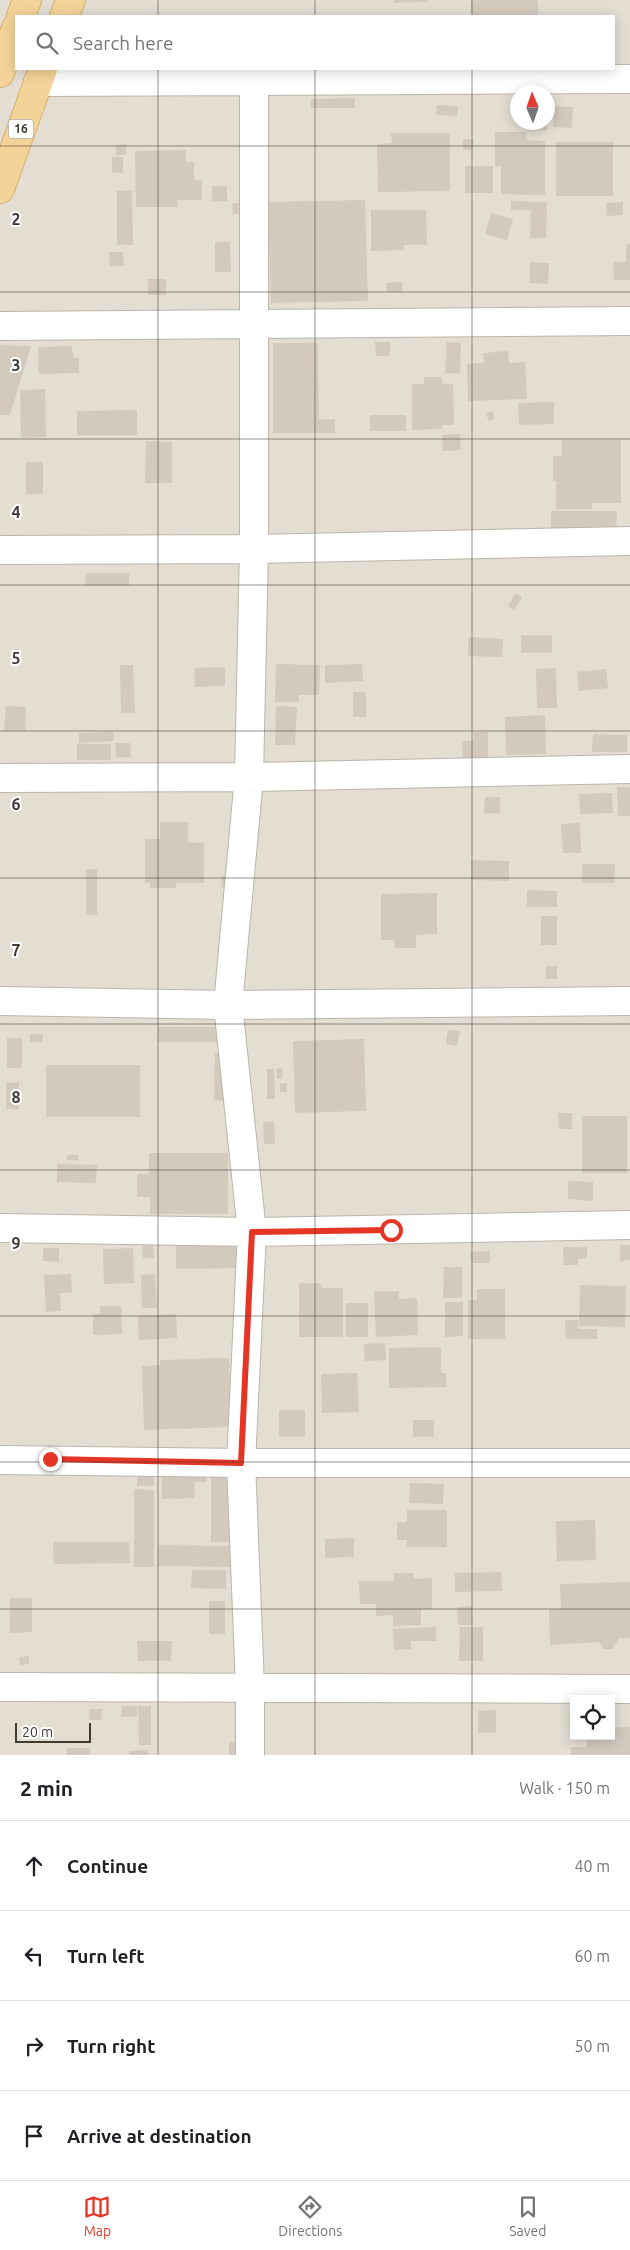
<!DOCTYPE html>
<meta charset="utf-8">
<style>
body{margin:0;font-family:Ubuntu,sans-serif;background:#f6f6f6;color:#202124}
.controls{position:absolute;right:15px;bottom:15px;display:grid;overflow:hidden;border-radius:0px;box-shadow:0 2px 12px #0003}
.controls button{width:45px;height:45px;display:grid;place-items:center;padding:0;border:0;border-bottom:1px solid #e0e0e0;background:#fff;color:#202124;font:25px sans-serif}
.compass{position:absolute;left:510px;top:85px;width:45px;height:45px;border-radius:50%;background:#fff;box-shadow:0 2px 12px #0003;rotate:358deg}
.scale{position:absolute;left:15px;bottom:12px;width:76px;box-sizing:border-box;padding-left:5px;border:2px solid #413b34;border-top:0;font-size:14px;line-height:18px;white-space:nowrap;color:#413b34;-webkit-text-stroke:4px #fff;paint-order:stroke}
.stop{position:absolute;width:15px;height:15px;margin:-11px;border:4px solid #e53525;border-radius:50%;background:#fff}
.stop.end{background:#e53525;border-color:#fff;box-shadow:0 1px 5px #0008}
.list{margin:0;padding:0;list-style:none}
h2{display:flex;justify-content:space-between;align-items:center;height:65px;margin:0;padding:0 20px;font-size:21px}
h2 small{font-size:16px;font-weight:400;color:#757577}
.list li{display:grid;grid-template-columns:32px 1fr auto;gap:15px;align-items:center;box-sizing:border-box;height:90px;padding:0 20px;border-top:1px solid #e0e0e0}
.list b{display:block;font-size:19px;white-space:nowrap}
.list em{font-size:16px;font-style:normal;color:#757577}
.icon{flex:none;width:28px;height:28px;fill:none;stroke:currentColor;stroke-width:2;stroke-linecap:round;stroke-linejoin:round}
.map{position:relative;flex:none;width:630px;height:1755px;overflow:hidden}
.search{position:absolute;background:#fff;box-shadow:0 2px 12px #0003;left:15px;right:15px;top:15px;height:55px;display:flex;align-items:center;gap:12px;box-sizing:border-box;padding:0 18px;border-radius:0px;color:#757577;font-size:19px}
.sheet{height:425px;background:#fff}
nav{display:flex;justify-content:space-around;align-items:center;box-sizing:border-box;height:70px;border-top:1px solid #e0e0e0;background:#fff;font-size:14px;color:#757577}
nav a{display:grid;justify-items:center;gap:2px}
nav .on{color:#e53525}
.map>svg:first-child{display:block}
</style>
<div class="map">
<svg width="630" height="1755" viewBox="0 0 630 1755">
<rect width="100%" height="100%" fill="#f0ebe3"/>
<path fill="#e3ddd2" fill-rule="evenodd" d="M0 0H630V1755H0ZM16 16H614V69H16ZM518 92H548V122H518ZM574 1699H611V1736H574Z"/>
<path fill="#d3c9bd" d="M394 0H428V2L394 3Z
M471 0H538V16H471Z
M355 98V108H311V99Z
M437 105 458 106 457 116 436 115Z
M554 106 573 107 572 128 553 127Z
M529 122H547V130L529 131Z
M495 132H526V140L545 141V195L501 194V166H495Z
M391 133H450V191L378 192 377 144 392 143Z
M463 139H474L473 150H463Z
M556 142H613V196H556Z
M126 144V155H116V145Z
M186 150V162H194V180H202V200H177L178 207H136L135 151Z
M112 157H123V173H112Z
M465 166H493V193H465Z
M212 186H227V201L212 202Z
M132 190 133 245H117V191Z
M365 200 368 301 271 303 268 202Z
M511 201 547 202 546 238H530L531 210H511Z
M623 202V215L607 216 606 203Z
M232 203H243L244 214H233Z
M371 210H426L427 245H404V250L371 251Z
M491 213 513 219 507 240 485 234Z
M215 242H230L231 272H215Z
M626 244H630V280H614L613 262H626Z
M109 252H123L124 266H110Z
M530 262 549 263 548 284 530 283Z
M148 279H166V295H148Z
M402 282V292H387L386 283Z
M375 342H390V356H376Z
M447 342 461 343 460 374 445 373Z
M273 343H318L319 419H335V433H273Z
M0 345 31 346 10 415H0Z
M72 346 73 358H79V373L39 374 38 347Z
M508 351 509 363 525 362 527 399 468 401 467 364 484 363 483 353Z
M424 377H442V384H453L454 425H442V429L412 430V384H424Z
M45 389 46 437 21 438 20 390Z
M554 402V424L519 425 518 403Z
M137 410V435H77V411Z
M492 411 495 418 489 421 486 414Z
M370 415H406V431H370Z
M460 434 461 450 443 451 442 435Z
M562 440H621V503H592V509H556V481H553V456H562Z
M146 441 172 442V483H145Z
M26 462H43V494H26Z
M551 511H617L616 530 551 531Z
M86 573H129V586H85Z
M516 593 522 597 514 610 508 606Z
M521 635H552V653H521Z
M469 637 503 639 502 657 468 656Z
M276 664 320 665 319 695H299V702H275Z
M362 664 363 681 325 683V665Z
M120 665H133L135 713H121Z
M225 667V686L195 687 194 668Z
M556 668 557 708H537L536 669Z
M606 669 608 688 579 691 577 672Z
M353 692H366V717H353Z
M6 706 26 707 25 731H4Z
M276 706 297 707 295 745H275Z
M545 715 546 754 506 755 505 717Z
M113 732 114 741 79 743V733Z
M474 732H488V760H463L462 741H473Z
M593 734 627 735V752H592Z
M115 743H130L131 757 116 758Z
M77 744H111V760H77Z
M617 787H630V816H618Z
M612 793 613 813 580 814 579 794Z
M485 797H500V813L484 814Z
M160 822H188V842L204 843V883H176V888H150V883H145V839H160Z
M580 823 581 853H563L561 824Z
M471 860 509 861V881L471 880Z
M582 864H615L614 883H582Z
M97 869V915H86V870Z
M221 876H235L236 887 222 888Z
M527 890 557 891V907H527Z
M437 893V934L416 935V948H394V940H381V894Z
M541 916H557V945H541Z
M546 966H557V979H546Z
M158 1027H218V1042H158Z
M448 1030 460 1031 457 1046 446 1044Z
M30 1034H43V1042H30Z
M7 1038H22V1068H7Z
M364 1039 366 1111 295 1113 293 1041Z
M215 1053H234L233 1101 214 1100Z
M46 1065H140V1117H46Z
M277 1068 283 1069 282 1079H277Z
M267 1069H274L275 1099H267Z
M19 1082V1109H6V1083Z
M280 1083H287V1092H280Z
M558 1113H572V1129H559Z
M582 1116H627V1173H582Z
M274 1121 275 1144H264L263 1122Z
M149 1153H228V1214H150V1197H137V1174H149Z
M67 1155H78V1160H67Z
M57 1164 97 1165 96 1183 57 1182Z
M568 1181 593 1182V1201L568 1199Z
M238 1244V1268L176 1269V1245Z
M153 1245 154 1258H143L142 1246Z
M620 1245H630V1260L620 1261Z
M563 1247H587V1258L578 1259V1265H564Z
M43 1248H59V1262L43 1261Z
M133 1248 134 1283 104 1284 103 1249Z
M490 1251V1263H471L470 1252Z
M444 1267H462V1298H443Z
M71 1274 72 1293H60L61 1311 46 1312 44 1275Z
M155 1274 157 1308H142L141 1275Z
M299 1283H320L321 1288H343V1337H299Z
M580 1285 626 1286 625 1327 579 1326Z
M477 1289H505V1339H468V1300H477Z
M374 1291H399V1299L417 1298 418 1335 376 1337Z
M445 1302H463V1336L445 1337Z
M346 1303H368V1337H346Z
M100 1306H121L122 1334 93 1335V1314H100Z
M176 1314 177 1338 139 1340 138 1316Z
M565 1320H578V1329H597V1339H566Z
M385 1343 386 1360 365 1361 364 1344Z
M441 1347V1373H446V1387L389 1388V1348Z
M229 1358 231 1427 144 1430 142 1366 160 1365V1360Z
M357 1373 359 1412 322 1413 321 1374Z
M279 1410H305V1437H279Z
M413 1420H434V1437H413Z
M207 1471V1482H194L195 1498 162 1499V1472Z
M211 1472H228L229 1542H211Z
M137 1474H154V1486H137Z
M410 1483 444 1484 443 1504 409 1503Z
M134 1489 154 1490V1567H134Z
M407 1510H447V1547H407V1540H397V1522H407Z
M595 1520 596 1560 557 1561 556 1521Z
M354 1538V1557L325 1558V1539Z
M53 1542H129L130 1563 54 1564Z
M158 1545 235 1546 234 1567 158 1566Z
M192 1570H226V1589L191 1588Z
M501 1572 502 1591 455 1592V1573Z
M394 1573H413L414 1579 432 1578V1609H421V1625L393 1626V1615L376 1616V1604H360L359 1581H394Z
M630 1582V1638H619L612 1649H604L599 1642 550 1645 549 1609H561L560 1584Z
M10 1598H32V1632L10 1633Z
M209 1601H225V1634H209Z
M472 1606V1625H458L457 1607Z
M436 1627V1641H411V1649L394 1650 393 1629Z
M460 1627H483V1661H459Z
M137 1641H172L171 1661H138Z
M29 1656V1664L20 1665 19 1657Z
M122 1706H137V1717H121Z
M138 1706H151V1745H139Z
M90 1709H102L101 1720H89Z
M496 1710V1733H478V1711Z
M630 1727V1755H571V1747H587V1736H611V1728Z
M229 1742H240V1755H229Z
M67 1748H90V1755H67Z
M148 1750V1755H129V1751Z"/>
<g fill="none" stroke-linecap="round" stroke-linejoin="round">
<g stroke="#bdb5aa" stroke-width="30">
<path id="street" d="M38 82 630 79
M0 326 630 321
M0 550 254 549 630 541
M0 778 249 777 630 769
M0 1001 228 1005 630 1001
M0 1228 252 1232 630 1225
M0 1460 241 1463H630
M0 1687 630 1689
M250 1755V1687L241 1463 252 1232 228 1005 249 777 254 549V83"/>
</g>
<g stroke="#d7af6a" stroke-width="30">
<path id="primary" d="M21 16 27 0
M64 16 71 0
M0 73 16 28
M0 189 43 69"/>
</g>
<use href="#street" stroke="#fff" stroke-width="28"/>
<use href="#primary" stroke="#f4d398" stroke-width="28"/>
</g>
<g fill="none" stroke-linecap="round" stroke-linejoin="round">
<path stroke="#e53525" stroke-width="6" d="M50 1459 241 1463 252 1232 391 1230"/>
</g>
<path fill="none" stroke="#413b34" stroke-width="1" stroke-opacity="0.55" d="M158 0V16M315 0V16M472 0V16M158 69V1755M315 69V1755M472 69V1755M0 146H630M0 292H630M0 439H630M0 585H630M0 731H630M0 878H630M0 1024H630M0 1170H630M0 1316H630M0 1462H630M0 1609H630"/>
<g text-anchor="middle" stroke-width="4" stroke-linejoin="round" paint-order="stroke">
<rect fill="#fff" stroke="#7a7671" stroke-width="1" x="8.5" y="119.5" width="25" height="19" rx="4"/>
<g font-size="12" font-weight="bold" fill="#413b34">
<text x="21" y="133">16</text>
</g>
</g>
<g font-size="16" text-anchor="middle" font-weight="bold" fill="#413b34" stroke="#fff" stroke-width="4" stroke-linejoin="round" paint-order="stroke">
<text x="16" y="225">2</text>
<text x="16" y="371">3</text>
<text x="16" y="518">4</text>
<text x="16" y="664">5</text>
<text x="16" y="810">6</text>
<text x="16" y="956">7</text>
<text x="16" y="1103">8</text>
<text x="16" y="1249">9</text>
</g>
</svg>
<div class="controls">
<button><svg class="icon" aria-label="locate" viewBox="0 0 24 24"><circle cx="12" cy="12" r="6"/><path d="M12 2v4M12 18v4M2 12h4M18 12h4"/></svg></button>
</div>
<svg class="compass" viewBox="-18 -18 36 36"><path d="M0-13l5 13h-10z" fill="#e53935"/><path d="M0 13l5-13h-10z" fill="#757577"/></svg>
<div class="scale">20 m</div>
<div class="stop" style="left:391px;top:1230px"></div>
<div class="stop end" style="left:50px;top:1459px"></div>
<div class="search"><svg class="icon" aria-label="search" viewBox="0 0 24 24"><circle cx="10" cy="10" r="6"/><path d="M15 15l6 6"/></svg>Search here</div>
</div>
<section class="sheet">
<h2>2 min<small>Walk · 150 m</small></h2>
<ul class="list">
<li><svg class="icon" aria-label="ahead" viewBox="0 0 24 24"><path d="M12 20V5M6 11l6-6 6 6"/></svg><div><b>Continue</b></div><em>40 m</em></li>
<li><svg class="icon" aria-label="left" viewBox="0 0 24 24"><path d="M17 20v-9H6M10 6l-5 5 5 5"/></svg><div><b>Turn left</b></div><em>60 m</em></li>
<li><svg class="icon" aria-label="right" viewBox="0 0 24 24"><path d="M7 20v-9h11M14 6l5 5-5 5"/></svg><div><b>Turn right</b></div><em>50 m</em></li>
<li><svg class="icon" aria-label="arrive" viewBox="0 0 24 24"><path d="M6 21V4h12l-3 4 3 4H6"/></svg><div><b>Arrive at destination</b></div></li>
</ul>
</section>
<nav>
<a class="on"><svg class="icon" aria-label="map" viewBox="0 0 24 24"><path d="M3 6l6-2 6 2 6-2v14l-6 2-6-2-6 2zM9 4v14M15 6v14"/></svg>Map</a>
<a><svg class="icon" aria-label="directions" viewBox="0 0 24 24"><path d="M12 3l9 9-9 9-9-9zM9 14v-3h6M13 9l2 2-2 2"/></svg>Directions</a>
<a><svg class="icon" aria-label="saved" viewBox="0 0 24 24"><path d="M7 4h10v16l-5-4-5 4z"/></svg>Saved</a>
</nav>
